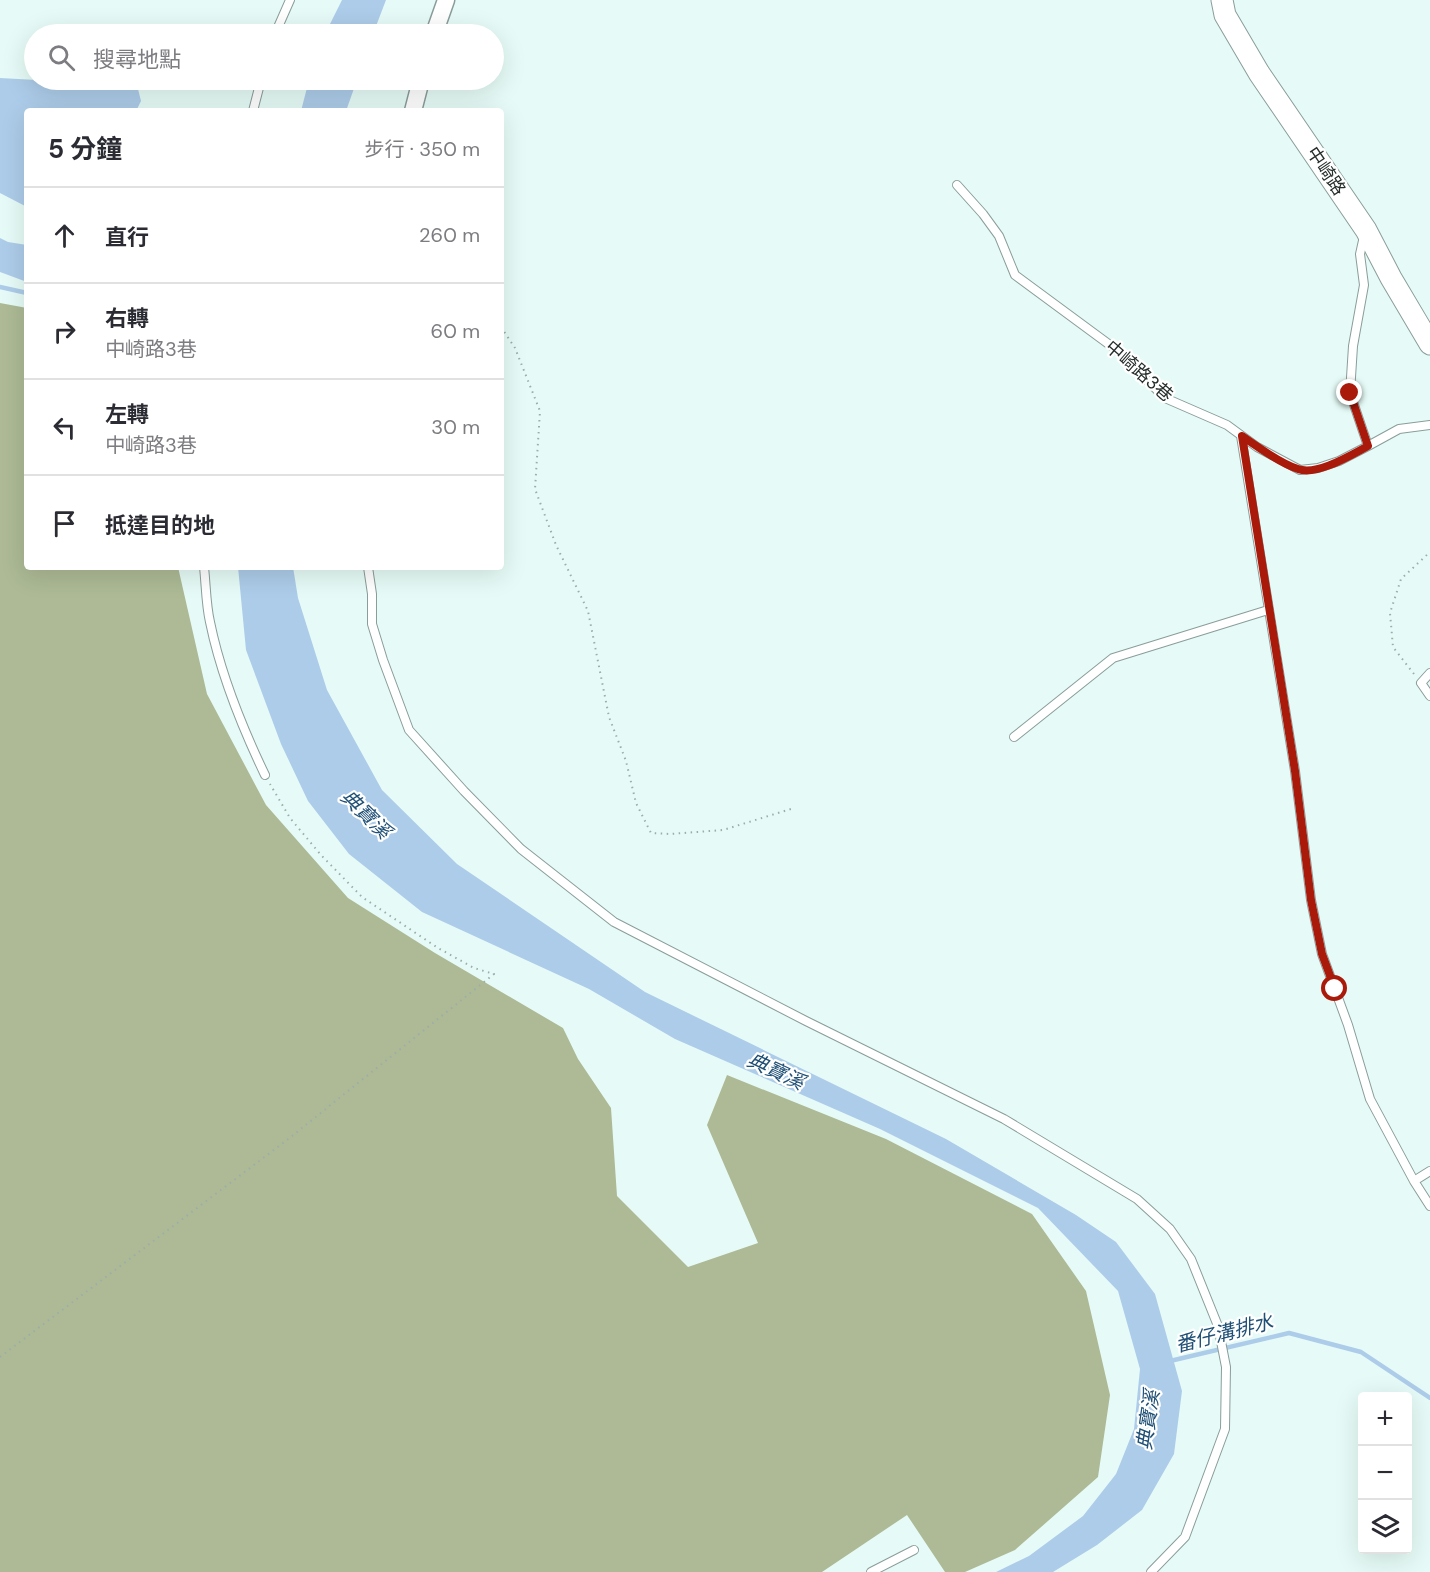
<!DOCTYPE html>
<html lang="zh-TW">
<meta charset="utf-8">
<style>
body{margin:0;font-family:"DM Sans","Noto Sans TC",sans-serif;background:#f7f7f7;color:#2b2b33}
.controls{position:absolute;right:18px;bottom:18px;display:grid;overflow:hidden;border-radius:6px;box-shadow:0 6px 24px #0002}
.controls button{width:54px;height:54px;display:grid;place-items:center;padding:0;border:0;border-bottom:2px solid #e1e1e2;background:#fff;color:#2b2b33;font:30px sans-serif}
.stop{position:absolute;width:18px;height:18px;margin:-14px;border:4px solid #aa1a0b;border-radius:50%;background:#fff}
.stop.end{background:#aa1a0b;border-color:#fff;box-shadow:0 2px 6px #0008}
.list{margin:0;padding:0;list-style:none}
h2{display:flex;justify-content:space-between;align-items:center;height:78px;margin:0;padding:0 24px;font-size:26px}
h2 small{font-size:20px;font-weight:400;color:#7c7c81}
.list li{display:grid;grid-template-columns:39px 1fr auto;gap:18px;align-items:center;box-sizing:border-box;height:96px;padding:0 24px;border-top:2px solid #e1e1e2}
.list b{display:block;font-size:22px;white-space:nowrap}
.list p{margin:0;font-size:20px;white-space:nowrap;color:#7c7c81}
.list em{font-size:20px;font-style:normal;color:#7c7c81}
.icon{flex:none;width:33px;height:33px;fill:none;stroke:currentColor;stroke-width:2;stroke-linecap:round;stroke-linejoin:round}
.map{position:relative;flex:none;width:1430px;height:1572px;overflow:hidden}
.search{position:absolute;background:#fff;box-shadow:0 6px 24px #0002;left:24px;top:24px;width:480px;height:66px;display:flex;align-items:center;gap:15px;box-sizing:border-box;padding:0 21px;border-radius:33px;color:#7c7c81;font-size:22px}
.panel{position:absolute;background:#fff;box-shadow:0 6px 24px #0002;left:24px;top:108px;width:480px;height:462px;border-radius:6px}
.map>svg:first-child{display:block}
</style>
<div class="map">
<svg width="1430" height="1572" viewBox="0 0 1430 1572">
<rect width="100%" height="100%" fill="#e6fbf7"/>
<path fill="#adba95" d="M0 303 27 308V567H178L207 694 266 805 348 898 435 953 563 1028 578 1059 611 1108 617 1196 688 1267 758 1243 707 1125 727 1075 886 1139 1032 1214 1086 1291 1110 1395 1098 1477 1015 1550 965 1572H945L907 1515 822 1572H0Z"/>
<path fill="#adcce9" d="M342 0H386L373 34H325Z
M0 78 128 85 138 89 141 101 136 111H27V207L0 193Z
M309 80H357L346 111H301Z
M0 238 8 242 27 245V282L0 272Z
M238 567H293L298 598 327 690 382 790 457 864 645 992 946 1139 1076 1215 1116 1242 1155 1294 1182 1391 1174 1454 1142 1510 1097 1545 1053 1572H996L1029 1556 1083 1516 1116 1474 1134 1429 1140 1369 1118 1291 1038 1208 880 1129 675 1039 589 989 422 912 349 854 308 801 281 744 246 650Z"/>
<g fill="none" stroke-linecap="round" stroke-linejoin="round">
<path stroke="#adcce9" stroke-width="4.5" d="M0 287 27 293
M1170 1361 1289 1333 1361 1352 1430 1398"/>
<g stroke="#8a9d9a" stroke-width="10">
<path id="service" d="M275 34 290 0
M253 111 261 80
M957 185 983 214 999 236 1015 275 1118 351 1165 398 1227 425 1257 447 1300 470 1318 468 1339 461 1368 446 1350 393 1353 346 1364 285 1360 254 1364 236
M1241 436 1295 771 1311 900 1322 954 1348 1025 1370 1099 1414 1181 1430 1206
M1368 446 1399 429 1430 425
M204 567C206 585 206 605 210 622 221 676 242 727 265 775
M368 567 372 594V624L383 660 409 730 464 791 521 849 614 922 806 1021 1004 1119 1137 1199 1170 1229 1191 1259 1218 1326 1226 1367 1225 1429 1185 1537 1151 1572
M1430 673 1421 683 1430 696
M1014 737 1113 658 1268 610
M1414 1181 1430 1171
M871 1572 914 1550"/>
</g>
<g stroke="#8a9d9a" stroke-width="19">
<path id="minor" d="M434 34 446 0
M413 111 421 80"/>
</g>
<g stroke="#8a9d9a" stroke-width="23">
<path id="tertiary" d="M1222 0 1225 15 1259 73 1366 230 1391 278 1430 344"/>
</g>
<path stroke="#9dada9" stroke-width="2" stroke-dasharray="1.5 4.5" stroke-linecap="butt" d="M501 327 515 348 540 411 535 489 556 545 588 611 609 717 626 761 636 803 651 833 670 834 723 830 791 809
M1414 674 1393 647 1390 613 1401 579 1430 552
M0 1357 287 1140 494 974 474 968 438 948 362 897 321 855 290 818 270 784"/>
<use href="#service" stroke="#fff" stroke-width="8"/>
<use href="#minor" stroke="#fff" stroke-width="16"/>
<use href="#tertiary" stroke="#fff" stroke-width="21"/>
</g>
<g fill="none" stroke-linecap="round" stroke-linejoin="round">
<path stroke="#aa1a0b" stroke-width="8" d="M1335 989 1322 954 1311 900 1295 771 1242 436C1256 446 1281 464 1298 469 1317 476 1351 455 1368 446L1350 393"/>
</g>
<g text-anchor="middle" stroke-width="4.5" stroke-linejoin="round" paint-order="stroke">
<g font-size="18" fill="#262e2c" stroke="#fff">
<text transform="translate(1326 171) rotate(56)" y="6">中崎路</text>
<text transform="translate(1139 371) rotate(41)" y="6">中崎路3巷</text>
</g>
<g font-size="20" font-style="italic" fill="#205076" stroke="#fff">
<text transform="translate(366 814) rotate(44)" y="7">典寶溪</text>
<text transform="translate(776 1071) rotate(25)" y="7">典寶溪</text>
<text transform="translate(1224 1333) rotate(-14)" y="7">番仔溝排水</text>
<text transform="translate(1148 1420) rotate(-82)" y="7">典寶溪</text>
</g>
</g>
</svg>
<div class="controls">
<button>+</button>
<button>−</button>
<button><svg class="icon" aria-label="layers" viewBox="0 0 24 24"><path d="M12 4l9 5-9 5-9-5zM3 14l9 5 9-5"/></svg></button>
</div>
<div class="stop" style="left:1335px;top:989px"></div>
<div class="stop end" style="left:1350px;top:393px"></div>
<div class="search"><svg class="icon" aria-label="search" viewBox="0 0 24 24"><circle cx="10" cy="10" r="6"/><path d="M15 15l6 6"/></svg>搜尋地點</div>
<section class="panel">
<h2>5 分鐘<small>步行 · 350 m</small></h2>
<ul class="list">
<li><svg class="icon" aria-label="ahead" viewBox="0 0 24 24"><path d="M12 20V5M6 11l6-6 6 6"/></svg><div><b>直行</b></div><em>260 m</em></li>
<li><svg class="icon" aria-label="right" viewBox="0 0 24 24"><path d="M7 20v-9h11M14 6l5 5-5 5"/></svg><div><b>右轉</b><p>中崎路3巷</p></div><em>60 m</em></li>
<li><svg class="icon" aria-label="left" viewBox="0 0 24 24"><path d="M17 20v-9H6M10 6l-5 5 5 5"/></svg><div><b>左轉</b><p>中崎路3巷</p></div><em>30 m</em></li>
<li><svg class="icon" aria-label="arrive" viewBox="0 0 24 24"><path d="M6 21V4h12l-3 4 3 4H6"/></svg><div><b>抵達目的地</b></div></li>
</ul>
</section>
</div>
